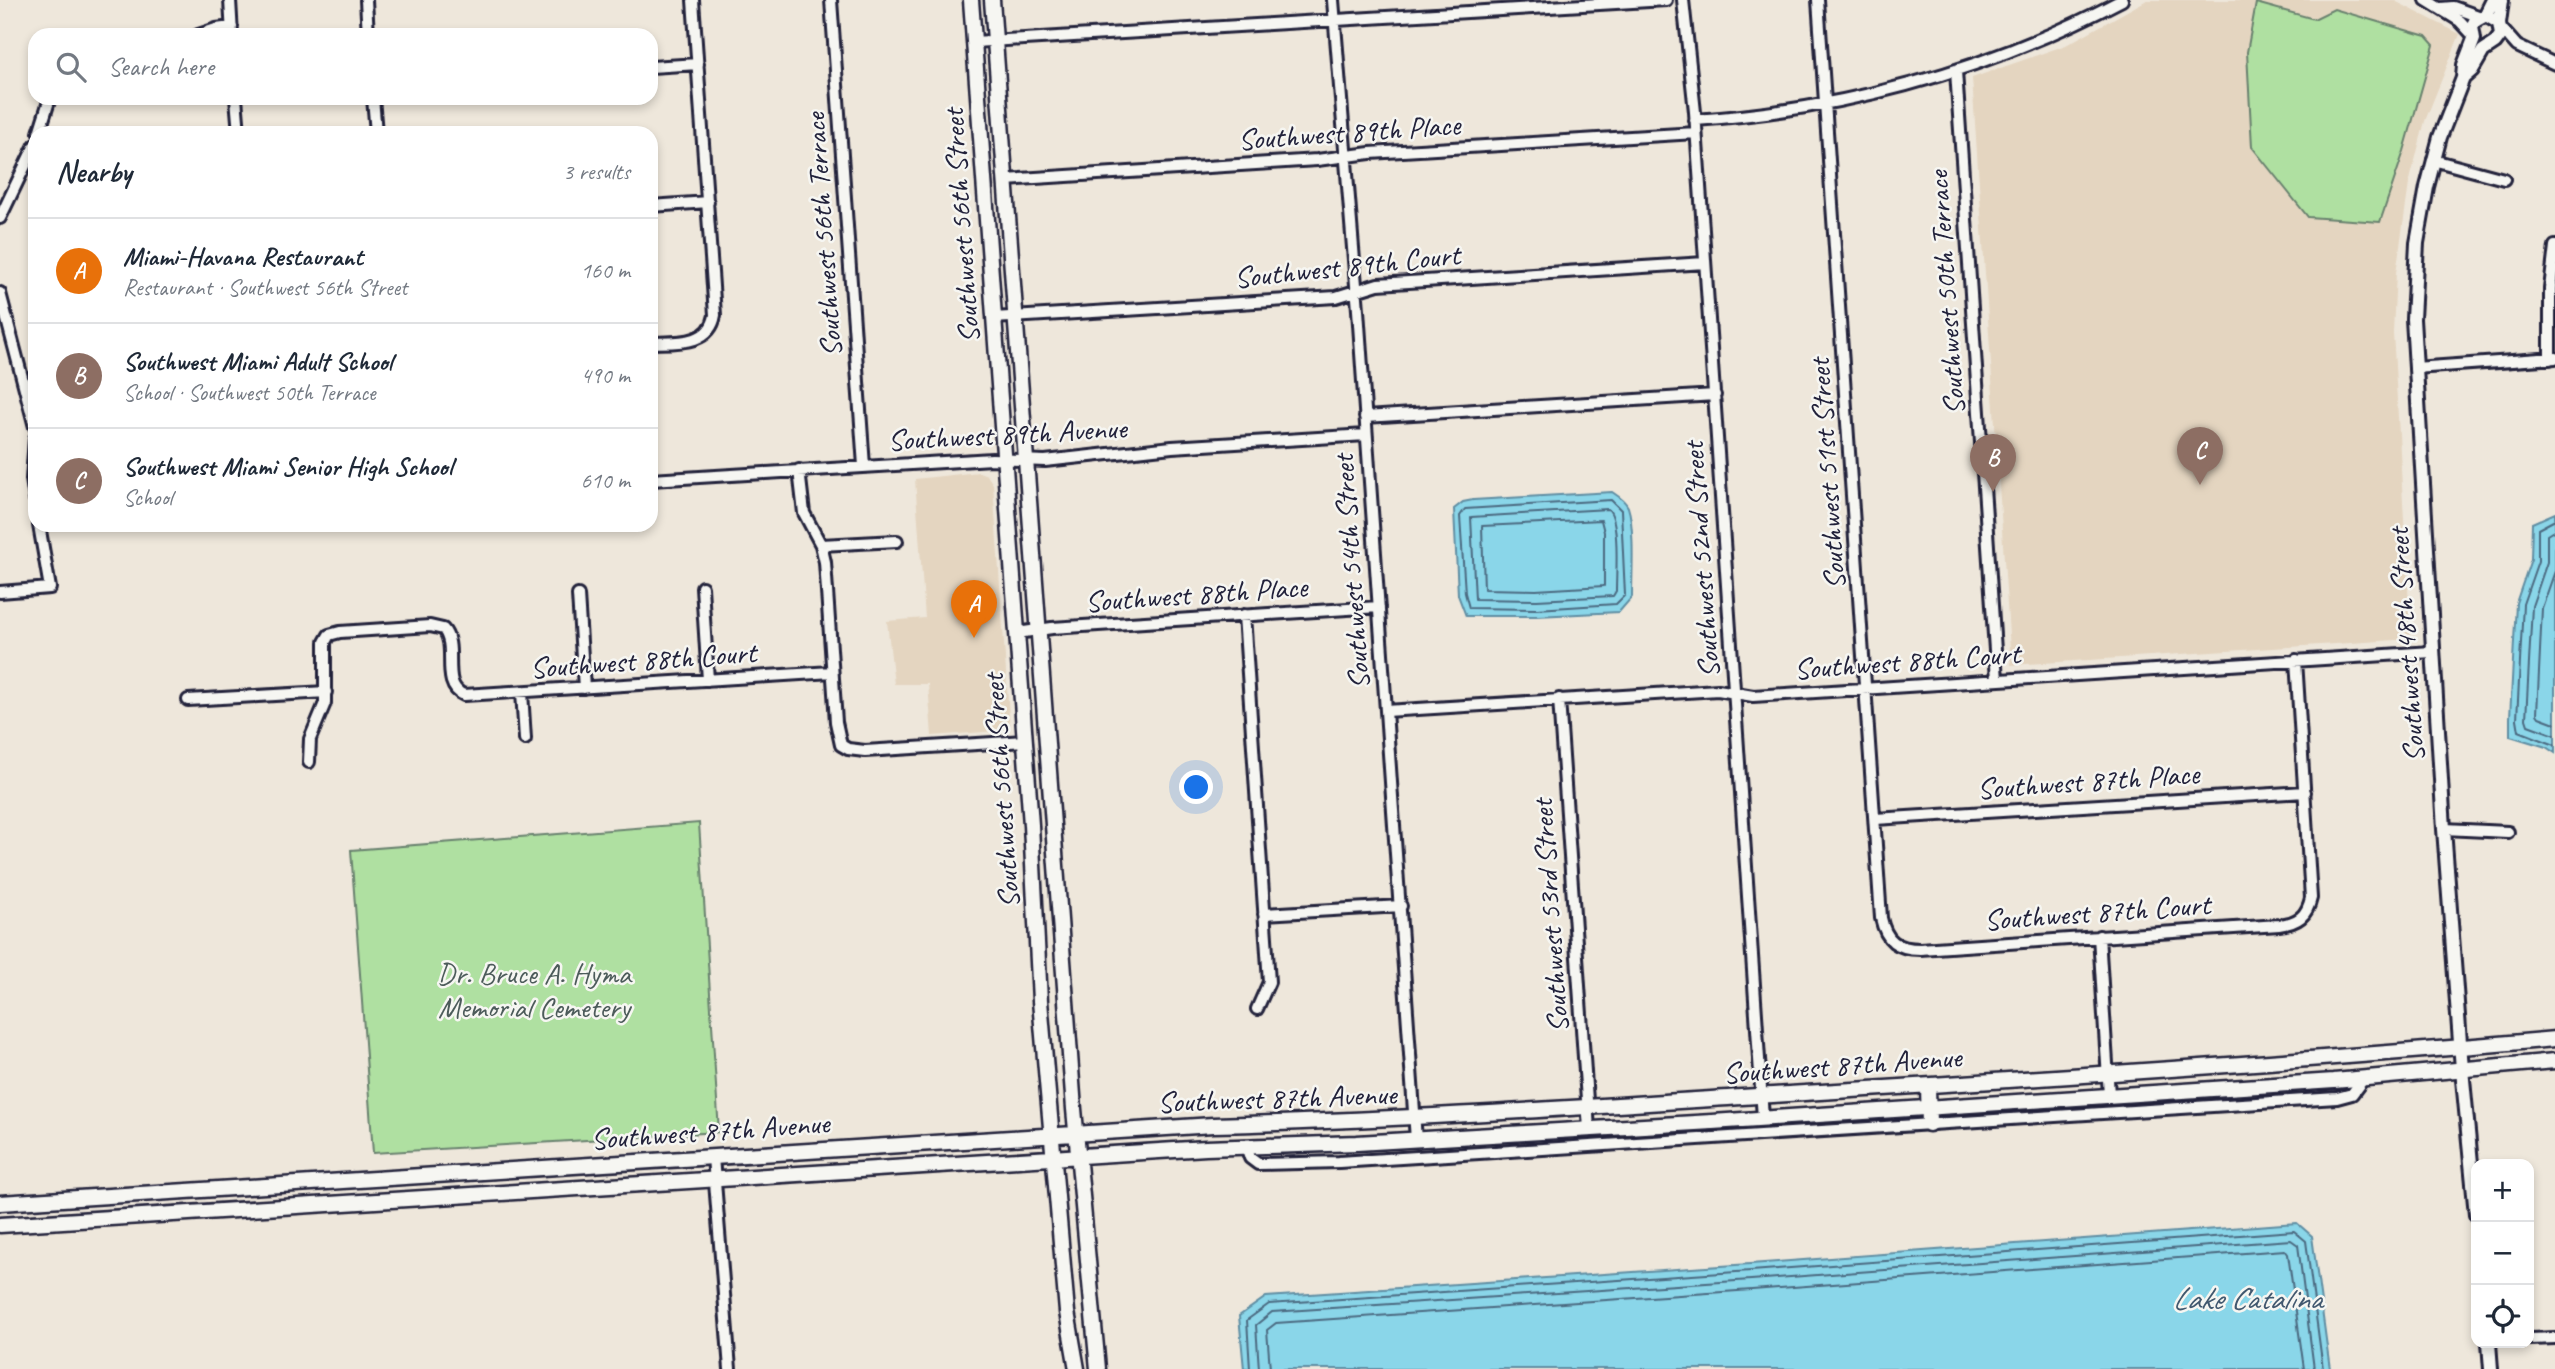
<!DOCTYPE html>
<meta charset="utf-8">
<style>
body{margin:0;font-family:Caveat,sans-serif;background:#f2f2f3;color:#1f2937}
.controls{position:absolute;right:21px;bottom:21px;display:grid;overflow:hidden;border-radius:14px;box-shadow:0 4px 10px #0003}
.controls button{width:63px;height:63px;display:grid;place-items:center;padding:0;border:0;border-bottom:2px solid #e0e1e3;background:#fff;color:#1f2937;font:35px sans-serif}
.you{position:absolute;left:1197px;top:788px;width:24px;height:24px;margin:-18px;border:5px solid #fff;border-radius:50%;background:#1a73e8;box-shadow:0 0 0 10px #1a73e833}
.badge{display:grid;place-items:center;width:46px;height:46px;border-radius:50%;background:#ea580c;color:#fff;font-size:23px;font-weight:700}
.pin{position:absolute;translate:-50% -58px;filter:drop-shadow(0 2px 4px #0008)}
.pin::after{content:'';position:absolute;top:37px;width:24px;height:21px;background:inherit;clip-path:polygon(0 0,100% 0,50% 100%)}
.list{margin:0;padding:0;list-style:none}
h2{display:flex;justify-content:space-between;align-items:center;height:91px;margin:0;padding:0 28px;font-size:30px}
h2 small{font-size:23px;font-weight:400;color:#747a83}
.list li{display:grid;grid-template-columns:46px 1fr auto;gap:21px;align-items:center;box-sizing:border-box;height:105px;padding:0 28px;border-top:2px solid #e0e1e3}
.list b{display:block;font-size:26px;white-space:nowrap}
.list p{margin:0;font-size:23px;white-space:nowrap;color:#747a83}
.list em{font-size:23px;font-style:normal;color:#747a83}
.icon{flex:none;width:38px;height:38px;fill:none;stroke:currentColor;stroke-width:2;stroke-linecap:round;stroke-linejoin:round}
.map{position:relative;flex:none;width:2555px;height:1369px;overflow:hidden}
.search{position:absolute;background:#fff;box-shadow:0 4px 10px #0003;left:28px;top:28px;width:630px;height:77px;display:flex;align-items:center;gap:18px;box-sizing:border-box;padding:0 24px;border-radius:21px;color:#747a83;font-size:26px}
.panel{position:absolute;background:#fff;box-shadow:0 4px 10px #0003;left:28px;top:126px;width:630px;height:406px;border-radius:21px}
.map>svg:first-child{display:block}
</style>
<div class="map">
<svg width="2555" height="1369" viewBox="0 0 2555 1369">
<rect width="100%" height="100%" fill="#eee7db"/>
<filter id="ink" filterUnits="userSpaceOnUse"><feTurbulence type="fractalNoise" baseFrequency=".0143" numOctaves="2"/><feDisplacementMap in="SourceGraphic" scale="14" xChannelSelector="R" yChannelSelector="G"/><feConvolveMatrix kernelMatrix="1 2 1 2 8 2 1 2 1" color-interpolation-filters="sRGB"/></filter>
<g filter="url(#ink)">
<path fill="#e4d5c0" d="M2147 0H2393L2460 34 2425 121 2409 184 2396 273 2393 332 2411 639 2011 665 1972 78 2066 45Z
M979 472 987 475 993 484 1010 730 932 736 928 684H894L887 621 925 618 915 479Z"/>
<path fill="#afe0a1" stroke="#68816e" stroke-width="2" d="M2256 3 2314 19 2334 9 2426 36 2434 45 2404 151 2380 222 2308 217 2252 147 2247 52Z
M699 823 719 1132 373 1153 351 850Z"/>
<path fill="#8ad6e9" stroke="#608ea3" stroke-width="2" d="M1612 492C1618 496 1625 500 1628 507 1635 528 1632 574 1632 597L1619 612 1537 616H1466L1458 595 1454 509 1463 502 1473 500Z
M2555 513V753L2546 747 2510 736V718L2516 603 2531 559 2532 523Z
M2297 1223 2312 1236 2330 1369H1244L1239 1316 1266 1297 1750 1264Z"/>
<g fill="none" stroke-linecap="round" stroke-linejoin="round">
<path stroke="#4c6a81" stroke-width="2" d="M1611 500 1621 510 1625 595 1616 604 1537 609 1469 608 1465 593 1460 516 1465 509Z
M1608 509C1620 519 1616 574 1616 591L1613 596 1537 600 1475 599 1471 517Z
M1601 520 1604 532V586L1536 590 1484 589 1482 526Z
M2555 520 2538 529V561L2523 604 2517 719 2519 731 2555 745
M2555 530 2547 535V562L2532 606 2526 719 2528 725 2555 735
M2555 571 2542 608 2537 714 2539 717 2555 723
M1250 1369 1247 1320 1269 1304 1751 1271 2294 1231 2306 1241 2323 1369
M1259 1369 1256 1325 1272 1312 1751 1280 2291 1240 2298 1245 2314 1369
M1270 1369 1267 1330 1276 1323 1752 1290 2285 1250 2288 1254 2304 1369"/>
<g stroke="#22223b" stroke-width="16">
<path id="minor" d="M230 0 232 35
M366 0 368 35
M831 0 864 466
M1333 0 1358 310 1416 1140
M1683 0 1695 112 1763 1118
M1818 0 1881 918C1886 941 1897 949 1920 949L2279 925C2298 923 2307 916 2311 898L2296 660
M2426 0 2460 21 2472 34
M2441 8 2453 7 2481 17
M2502 29 2517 46 2555 64
M198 35 216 29 232 27
M974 42 1666 0
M651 67 698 64
M1956 71 1997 680
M236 98 239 133
M373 98 376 133
M1695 120C1844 110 1989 70 2122 0
M39 133 50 98
M2433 160 2504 179
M1005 180 1317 160 1370 153 1696 133
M651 206 708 202
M0 218 35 145
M0 293 35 427
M994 318 1336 297 1378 284 1705 263
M651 343C675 342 710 346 715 315L693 0
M2550 359V289L2555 246
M2415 368 2555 358
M1365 417 1715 395
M35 438 32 479 35 499
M799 470 804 513 821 545 825 562 836 722 841 745 848 749 865 751 1025 741
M651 480 992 459 1045 461 1172 447 1366 435
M821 545 897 541
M702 587 708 680
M0 592 50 588 39 525
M578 595 584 688
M1244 615 1269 982 1257 1009
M1017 633 1052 628 1379 607
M522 692 525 739
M1559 699 1589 1129
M188 700 326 692
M1386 711 1718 690 1753 696 2432 652
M309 762 310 739 325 703V642L329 635 340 632 430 626 443 629C459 646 439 685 464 695L832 672
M1875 819 2305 792
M2444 829 2508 832
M1264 914 1401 906
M2099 936 2109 1095
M1246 1146 1250 1158 1258 1164 1339 1162 2337 1098 2352 1094 2364 1078
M713 1157 730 1369
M2529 1339 2555 1338"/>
</g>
<g stroke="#22223b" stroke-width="18">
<path id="tertiary" d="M2485 16 2493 0
M2463 78 2464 65 2474 39 2472 27 2475 21 2486 15 2499 23
M2476 1215 2462 1069 2444 829 2413 319 2417 243 2427 187 2440 137 2463 78 2472 70 2483 51 2495 43 2501 35 2499 23 2502 0
M2489 1343 2491 1369"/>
</g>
<g stroke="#22223b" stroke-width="19">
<path id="secondary" d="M971 0 1031 825 1040 1001 1067 1312 1077 1369
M992 0 1074 1109 1098 1369
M1928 1086 1929 1124
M0 1203 1213 1125C1400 1120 1586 1107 1773 1095 2034 1079 2295 1062 2555 1039
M0 1225 1206 1148 1357 1143 1712 1122 2334 1081 2555 1061"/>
</g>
<use href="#minor" stroke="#f6f6f2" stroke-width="10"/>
<use href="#tertiary" stroke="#f6f6f2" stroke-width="12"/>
<use href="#secondary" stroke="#f6f6f2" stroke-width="14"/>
</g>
</g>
<g text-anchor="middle" stroke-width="5" stroke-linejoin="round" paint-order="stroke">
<g font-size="30" fill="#22223b" stroke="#f6f6f2">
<text transform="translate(1349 132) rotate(-4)" y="10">Southwest 89th Place</text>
<text transform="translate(961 226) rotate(-94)" y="10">Southwest 56th Street</text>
<text transform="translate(823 235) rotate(-94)" y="10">Southwest 56th Terrace</text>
<text transform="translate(1347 266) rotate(-6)" y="10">Southwest 89th Court</text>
<text transform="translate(1946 293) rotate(-94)" y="10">Southwest 50th Terrace</text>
<text transform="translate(1007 434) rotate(-3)" y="10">Southwest 89th Avenue</text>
<text transform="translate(1827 474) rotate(-94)" y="10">Southwest 51st Street</text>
<text transform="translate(1701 560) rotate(-94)" y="10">Southwest 52nd Street</text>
<text transform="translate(1351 572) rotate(-94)" y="10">Southwest 54th Street</text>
<text transform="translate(1196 594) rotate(-4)" y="10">Southwest 88th Place</text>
<text transform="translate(2406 645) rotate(-94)" y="10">Southwest 48th Street</text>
<text transform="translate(643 660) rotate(-4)" y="10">Southwest 88th Court</text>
<text transform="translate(1907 661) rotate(-4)" y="10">Southwest 88th Court</text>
<text transform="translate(2088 781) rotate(-4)" y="10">Southwest 87th Place</text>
<text transform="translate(1001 791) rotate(-94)" y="10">Southwest 56th Street</text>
<text transform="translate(2097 912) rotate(-4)" y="10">Southwest 87th Court</text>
<text transform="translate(1550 916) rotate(-94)" y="10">Southwest 53rd Street</text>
<text transform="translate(1842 1065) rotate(-4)" y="10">Southwest 87th Avenue</text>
<text transform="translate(1277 1098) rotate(-2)" y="10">Southwest 87th Avenue</text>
<text transform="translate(710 1131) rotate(-4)" y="10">Southwest 87th Avenue</text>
</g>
<g font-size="30" fill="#4c5b5a" stroke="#f6f6f2">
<text x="534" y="983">Dr. Bruce A. Hyma<tspan x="534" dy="34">Memorial Cemetery</tspan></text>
</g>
<g font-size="32" font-style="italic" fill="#41586f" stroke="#f6f6f2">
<text x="2247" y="1309">Lake Catalina</text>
</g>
</g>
</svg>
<div class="controls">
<button>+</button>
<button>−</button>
<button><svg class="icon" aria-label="locate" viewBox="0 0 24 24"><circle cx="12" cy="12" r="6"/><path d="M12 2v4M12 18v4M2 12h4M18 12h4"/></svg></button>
</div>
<div class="you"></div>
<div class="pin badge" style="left:974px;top:638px;background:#e8710a">A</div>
<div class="pin badge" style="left:1993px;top:492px;background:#8d6e63">B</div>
<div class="pin badge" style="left:2200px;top:485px;background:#8d6e63">C</div>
<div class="search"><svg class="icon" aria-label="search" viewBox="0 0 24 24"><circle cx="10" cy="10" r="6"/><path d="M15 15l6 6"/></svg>Search here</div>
<section class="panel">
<h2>Nearby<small>3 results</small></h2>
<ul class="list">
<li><span class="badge" style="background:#e8710a">A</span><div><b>Miami-Havana Restaurant</b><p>Restaurant · Southwest 56th Street</p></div><em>160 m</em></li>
<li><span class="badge" style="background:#8d6e63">B</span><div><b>Southwest Miami Adult School</b><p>School · Southwest 50th Terrace</p></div><em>490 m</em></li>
<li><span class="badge" style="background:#8d6e63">C</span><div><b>Southwest Miami Senior High School</b><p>School</p></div><em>610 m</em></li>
</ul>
</section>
</div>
